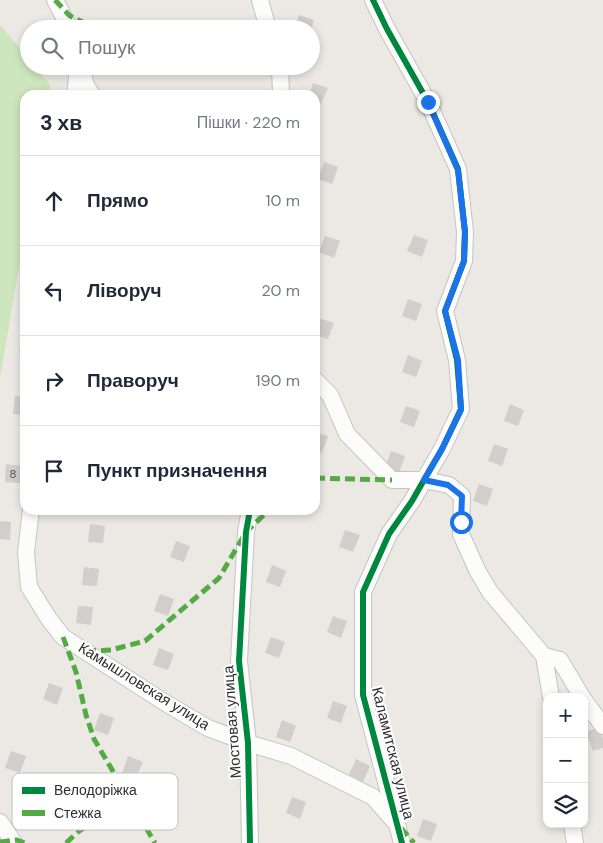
<!DOCTYPE html>
<html lang="uk">
<meta charset="utf-8">
<style>
body{margin:0;font-family:"DM Sans",sans-serif;background:#f6f6f7;color:#1f2937}
.controls{position:absolute;right:15px;bottom:15px;display:grid;overflow:hidden;border-radius:10px;box-shadow:0 2px 8px #0003}
.controls button{width:45px;height:45px;display:grid;place-items:center;padding:0;border:0;border-bottom:1px solid #e0e1e3;background:#fff;color:#1f2937;font:25px sans-serif}
.stop{position:absolute;width:15px;height:15px;margin:-11px;border:4px solid #1a73e8;border-radius:50%;background:#fff}
.stop.end{background:#1a73e8;border-color:#fff;box-shadow:0 1px 5px #0008}
.list{margin:0;padding:0;list-style:none}
h2{display:flex;justify-content:space-between;align-items:center;height:65px;margin:0;padding:0 20px;font-size:21px}
h2 small{font-size:16px;font-weight:400;color:#747a83}
.list li{display:grid;grid-template-columns:32px 1fr auto;gap:15px;align-items:center;box-sizing:border-box;height:90px;padding:0 20px;border-top:1px solid #e0e1e3}
.list b{display:block;font-size:19px;white-space:nowrap}
.list em{font-size:16px;font-style:normal;color:#747a83}
.icon{flex:none;width:28px;height:28px;fill:none;stroke:currentColor;stroke-width:2;stroke-linecap:round;stroke-linejoin:round}
.map{position:relative;flex:none;width:603px;height:843px;overflow:hidden}
.search{position:absolute;background:#fff;box-shadow:0 2px 8px #0003;left:20px;top:20px;width:300px;height:55px;display:flex;align-items:center;gap:12px;box-sizing:border-box;padding:0 18px;border-radius:28px;color:#747a83;font-size:19px}
.panel{position:absolute;background:#fff;box-shadow:0 2px 8px #0003;left:20px;top:90px;width:300px;height:425px;border-radius:15px}
.map>svg:first-child{display:block}
</style>
<div class="map">
<svg width="603" height="843" viewBox="0 0 603 843">
<rect width="100%" height="100%" fill="#ece8e4"/>
<path fill="#cee6be" d="M0 25 29 59V66H34L50 85 49 95H25V232L0 378Z"/>
<path fill="#d1cecb" d="M299 15 314 20 311 29H294Z
M313 83 328 88 321 104 315 102V95H309Z
M324 162 338 167 332 184 318 179Z
M414 235 428 240 422 257 407 251Z
M325 236 340 241 334 258 319 252Z
M408 299 422 304 416 321 402 316Z
M319 318 334 323 328 339 315 335V329Z
M21 335 25 336V353H19Z
M408 355 422 361 416 377 402 372Z
M15 396 25 397V415L13 414Z
M510 404 524 410 518 426 504 421Z
M406 406 420 411 414 427 400 422Z
M315 432 328 436 322 453 315 450Z
M494 444 508 449 502 466 488 461Z
M391 451 405 456 399 473 385 468Z
M6 464 22 466 20 483 5 482Z
M479 484 493 489 487 506 473 501Z
M0 521 11 522 10 540 0 539Z
M90 524 105 526 103 543 88 542Z
M345 530 360 535 353 552 339 547Z
M176 541 190 546 184 562 170 557Z
M272 565 286 571 280 587 266 582Z
M84 567 99 569 97 586 82 585Z
M160 594 174 599 168 616 154 611Z
M78 606 93 607 91 625 76 623Z
M333 616 347 621 341 638 327 632Z
M271 637 285 642 279 658 265 653Z
M159 648 174 654 168 670 153 665Z
M49 683 63 688 57 705 43 699Z
M333 701 347 706 341 723 327 718Z
M100 713 114 718 108 735 94 730Z
M282 720 296 726 290 742 276 737Z
M599 727 603 739V748L593 751 586 732Z
M11 751 26 756 20 773 5 768Z
M128 756 143 762 136 778 122 773Z
M356 759 370 766 363 782 349 775Z
M292 797 306 802 300 819 286 813Z
M423 819 437 824 431 841 417 836Z"/>
<g fill="none" stroke-linecap="round" stroke-linejoin="round">
<g stroke="#c5c4c5" stroke-width="18">
<path id="minor" d="M55 0 70 29
M260 0 268 29
M373 0 387 29 428 102 458 169 465 232 464 261 445 311 457 360 461 409 442 449 424 480 412 501 389 534 363 592V695L402 843
M80 66 86 85 92 95
M280 66 281 95
M75 95 78 68
M315 380 330 395 347 434 392 480H424L449 485 462 496 461 534 477 570 490 592 544 656 560 660 582 697
M31 510 26 552 29 587 49 619 63 637 164 702 208 728 248 743 291 756 373 797 394 821
M250 510 246 532 239 661 248 743 250 843
M544 656 551 697
M584 700 603 726
M0 822 14 843
M572 824 575 843"/>
</g>
<use href="#minor" stroke="#fcfcfb" stroke-width="16"/>
<path stroke="#54ab44" stroke-width="5" stroke-dasharray="10 5" stroke-linecap="butt" d="M55 0 70 16 91 26
M315 478 392 480
M63 637 76 672 86 715 94 739 155 843
M86 651 111 650 145 641 219 578 246 532 269 510
M401 828 414 843
M0 842 17 840 25 843
M66 843 79 831 113 810 123 789"/>
<g stroke="#fff" stroke-width="9">
<path id="cycleway" d="M373 0 387 29 428 102 458 169 465 232 464 261 445 311 457 360 461 409 442 449 424 480 412 501 389 534 363 592V695L402 843
M250 510 246 532 239 661 248 743 250 843"/>
</g>
<use href="#cycleway" stroke="#00873e" stroke-width="6"/>
</g>
<g fill="none" stroke-linecap="round" stroke-linejoin="round">
<path stroke="#1a73e8" stroke-width="6" d="M428 102 458 170 465 232 464 261 445 311 458 360 461 410 442 449 424 480 448 485 462 496 461 522"/>
</g>
<g text-anchor="middle" stroke-width="4" stroke-linejoin="round" paint-order="stroke">
<g font-size="12" fill="#585857">
<text x="13" y="478">8</text>
</g>
<g font-size="15" fill="#2e2e2e" stroke="#fff">
<text transform="translate(144 686) rotate(32)" y="5">Камышловская улица</text>
<text transform="translate(232 722) rotate(-94)" y="5">Мостовая улица</text>
<text transform="translate(393 753) rotate(76)" y="5">Каламитская улица</text>
</g>
</g>
<rect x="12" y="773" width="166" height="57" rx="8" fill="#fff" stroke="#c0c0c0" stroke-width="1"/>
<rect x="22" y="787" width="23" height="7" fill="#00873e"/>
<rect x="22" y="810" width="23" height="6" fill="#54ab44"/>
<g font-size="14" fill="#2e2e2e">
<text x="54" y="795">Велодоріжка</text>
<text x="54" y="818">Стежка</text>
</g>
</svg>
<div class="controls">
<button>+</button>
<button>−</button>
<button><svg class="icon" aria-label="layers" viewBox="0 0 24 24"><path d="M12 4l9 5-9 5-9-5zM3 14l9 5 9-5"/></svg></button>
</div>
<div class="stop" style="left:461px;top:522px"></div>
<div class="stop end" style="left:428px;top:102px"></div>
<div class="search"><svg class="icon" aria-label="search" viewBox="0 0 24 24"><circle cx="10" cy="10" r="6"/><path d="M15 15l6 6"/></svg>Пошук</div>
<section class="panel">
<h2>3 хв<small>Пішки · 220 m</small></h2>
<ul class="list">
<li><svg class="icon" aria-label="ahead" viewBox="0 0 24 24"><path d="M12 20V5M6 11l6-6 6 6"/></svg><div><b>Прямо</b></div><em>10 m</em></li>
<li><svg class="icon" aria-label="left" viewBox="0 0 24 24"><path d="M17 20v-9H6M10 6l-5 5 5 5"/></svg><div><b>Ліворуч</b></div><em>20 m</em></li>
<li><svg class="icon" aria-label="right" viewBox="0 0 24 24"><path d="M7 20v-9h11M14 6l5 5-5 5"/></svg><div><b>Праворуч</b></div><em>190 m</em></li>
<li><svg class="icon" aria-label="arrive" viewBox="0 0 24 24"><path d="M6 21V4h12l-3 4 3 4H6"/></svg><div><b>Пункт призначення</b></div></li>
</ul>
</section>
</div>
